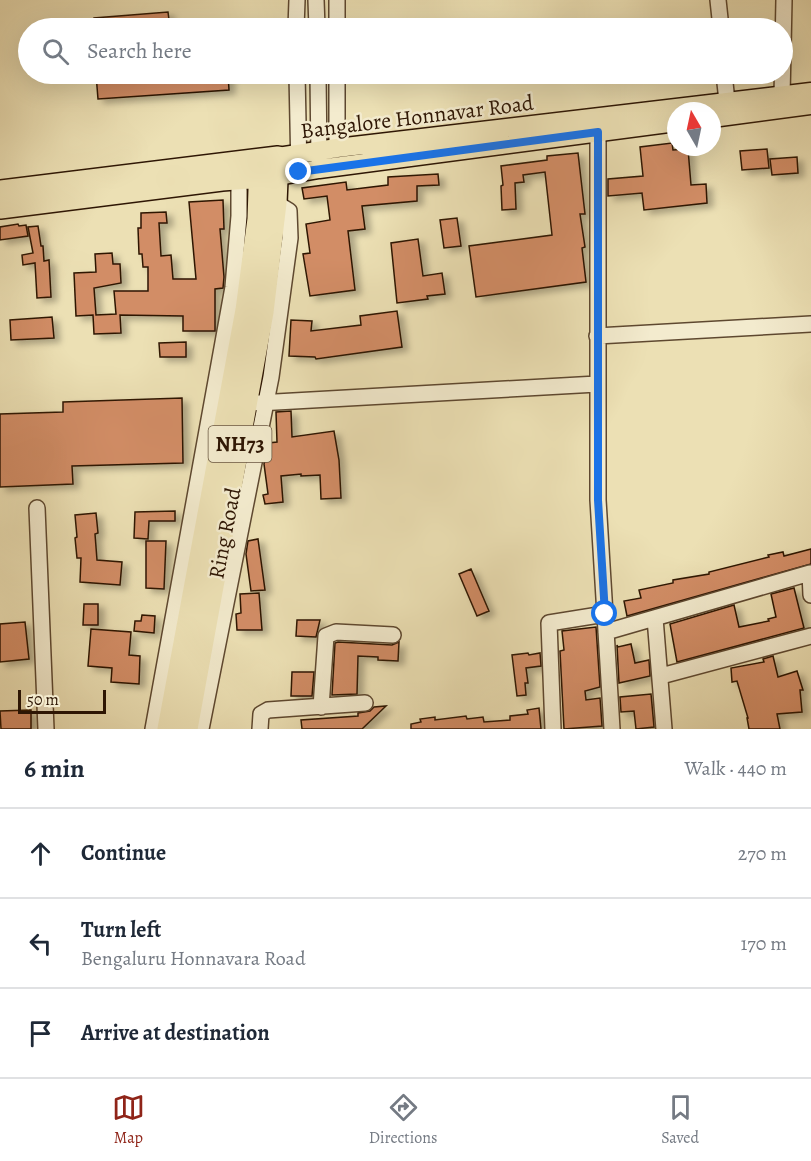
<!DOCTYPE html>
<meta charset="utf-8">
<style>
body{margin:0;font-family:Alegreya,serif;background:#f2f2f3;color:#1f2937}
.compass{position:absolute;left:667px;top:102px;width:54px;height:54px;border-radius:50%;background:#fff;box-shadow:0 6px 24px #0002;rotate:351deg}
.scale{position:absolute;left:18px;bottom:15px;width:88px;box-sizing:border-box;padding-left:6px;border:3px solid #2e1604;border-top:0;font-size:16px;line-height:21px;white-space:nowrap;color:#2e1604;-webkit-text-stroke:4px #f3ebce;paint-order:stroke}
.stop{position:absolute;width:18px;height:18px;margin:-14px;border:4px solid #1a73e8;border-radius:50%;background:#fff}
.stop.end{background:#1a73e8;border-color:#fff;box-shadow:0 2px 6px #0008}
.list{margin:0;padding:0;list-style:none}
h2{display:flex;justify-content:space-between;align-items:center;height:78px;margin:0;padding:0 24px;font-size:26px}
h2 small{font-size:20px;font-weight:400;color:#747a83}
.list li{display:grid;grid-template-columns:39px 1fr auto;gap:18px;align-items:center;box-sizing:border-box;height:90px;padding:0 24px;border-top:2px solid #e0e1e3}
.list b{display:block;font-size:22px;white-space:nowrap}
.list p{margin:0;font-size:20px;white-space:nowrap;color:#747a83}
.list em{font-size:20px;font-style:normal;color:#747a83}
.icon{flex:none;width:33px;height:33px;fill:none;stroke:currentColor;stroke-width:2;stroke-linecap:round;stroke-linejoin:round}
.map{position:relative;flex:none;width:811px;height:729px;overflow:hidden}
.search{position:absolute;background:#fff;box-shadow:0 6px 24px #0002;left:18px;right:18px;top:18px;height:66px;display:flex;align-items:center;gap:15px;box-sizing:border-box;padding:0 21px;border-radius:33px;color:#747a83;font-size:22px}
.sheet{height:348px;background:#fff}
nav{display:flex;justify-content:space-around;align-items:center;box-sizing:border-box;height:84px;border-top:2px solid #e0e1e3;background:#fff;font-size:16px;color:#747a83}
nav a{display:grid;justify-items:center;gap:3px}
nav .on{color:#8f2418}
.map>svg:first-child{display:block}
</style>
<div class="map">
<svg width="811" height="729" viewBox="0 0 811 729">
<defs>
<filter id="shadow"><feDropShadow dx="6" dy="4" stdDeviation="3" flood-color="#0004"/></filter>
</defs>
<rect width="100%" height="100%" fill="#ece0b4"/>
<filter id="stains"><feTurbulence type="fractalNoise" baseFrequency=".00333" numOctaves="4"/><feColorMatrix values="0 0 0 0 .2 0 0 0 0 .09 0 0 0 0 .02 0 0 0 .5 -.17"/></filter>
<radialGradient id="worn" r=".72"><stop offset=".6" stop-color="#630" stop-opacity="0"/><stop offset="1" stop-color="#630" stop-opacity=".3"/></radialGradient>
<path fill="#d28d66" stroke="#2e1604" stroke-width="1.5" filter="url(#shadow)" d="M168 12 170 28H94V18Z
M96 74H228L229 90 98 99Z
M672 143 673 150 688 149 691 185 706 184 707 203 644 210 642 193 608 196V179L643 176 640 147Z
M767 149 769 168 742 170 740 151Z
M578 153 585 214H580L585 247 582 248 586 282 476 297 469 246 552 235 545 172 523 175 524 182 515 183 516 209 502 210 501 186 503 185 501 166 547 160V156Z
M797 157 798 173 772 175 770 159Z
M438 174 439 185 417 186V201L362 206 365 229 348 231 355 290 310 296 303 254 310 253 306 224 330 220 327 196 304 199 302 188 346 182 347 190 388 185V177Z
M223 200 224 229H220L224 277 223 288 215 289V331H183V316L120 315 121 333 94 334 93 315 76 316 74 273 96 272 95 254 112 253 113 264H120L121 283 94 288 96 315 116 314 114 291H148V267H143L142 254H139L138 228H141V213L166 212 167 223H159L161 256 171 255 173 279H196L189 202Z
M457 218 461 246 444 248 440 220Z
M18 224 19 226 26 225 28 236 0 240V227Z
M38 226 41 246H43L44 261 49 260 51 297 37 298 35 263 23 265 22 255 33 253 28 227Z
M418 239 423 276 442 273 445 294 427 296 428 299 397 303 391 243Z
M397 311 402 347 316 359 315 357 289 356 291 320 312 321 311 331 361 325 360 316Z
M52 317 54 338 11 340 10 320Z
M186 342V357H160L159 343Z
M182 398 183 463 72 466 73 484 0 487V414L63 412V402Z
M291 411 292 437 334 431 339 460 341 498 321 499 320 475 301 476V474L281 476 283 502 265 504 263 495 268 494 264 464 265 459H267L268 443 277 442 276 412Z
M175 511V521H149L148 539 134 538 135 512Z
M96 513 98 533 95 534 97 560 122 562 120 585 80 582 81 558H77L75 538 77 537 75 515Z
M258 539 265 590 251 591 246 554 248 541Z
M146 541H166L164 589 146 588Z
M811 549V564L627 616 624 601 641 598 639 590 673 583V580L709 574V572L769 557 768 555 783 552 784 556Z
M471 569 489 611 477 616 459 574Z
M794 588 804 628 677 662 670 624 734 605 739 627 769 621 768 619 776 617 771 594Z
M259 593 262 630H237L236 614 241 613 240 594Z
M84 604H98V625H83Z
M142 615 155 616 154 633 134 631 135 621H141Z
M297 620H320L316 637 296 636Z
M25 622 29 659 0 662V624Z
M596 627 600 687 585 691 586 700 600 698 602 726 564 729 560 651 564 650 562 631Z
M91 629 131 632 129 655 140 656 139 684 111 682 112 668 88 666Z
M338 642 392 645 399 642 398 661 378 660V657L358 656 357 694 332 695 335 643Z
M631 644 635 663 649 660 650 676 619 683 617 645 618 647Z
M528 653 529 655 540 653 541 666 526 668 528 683H525L526 695 517 696 512 655Z
M773 656 778 677 797 671 803 690H800L802 712 777 714 780 729H749L747 718H748L737 681 732 682 731 668 764 662 763 659Z
M292 672H314L312 696H291Z
M651 694 654 727 636 729 634 711 621 712 620 697Z
M386 706 362 729H302L301 720 358 716V713L370 711 374 707Z
M539 708 541 729H411V724L421 722 420 719 435 717V720L466 716 467 719 483 717 484 722 510 720V716L528 714 527 710Z
M31 710V729H1L0 711Z"/>
<g fill="none" stroke-linecap="round" stroke-linejoin="round">
<g stroke="#5e4830" stroke-width="18">
<path id="minor" d="M316 0 317 28
M337 0V28
M718 0 721 28
M296 28 297 0
M297 74 299 172
M318 74 319 160
M337 74V148
M724 74 727 101
M782 96 784 0
M598 132V500L612 729
M597 336 811 324
M258 403 597 384
M37 508 46 729
M655 618 664 729
M606 632 810 573 811 595
M661 676 811 636
M321 707 326 636 336 632 393 635
M153 729 233 287 239 216V178
M201 729 271 377 290 238 289 211 276 203
M260 729 261 714 268 710 365 703
M553 729 549 623 605 614"/>
</g>
<g stroke="#2e1604" stroke-width="21">
<path id="major" d="M712 118 811 105
M278 157 337 148 811 92
M278 176 319 169 676 122"/>
</g>
<g stroke="#2e1604" stroke-width="24">
<path id="highway" d="M0 191 278 157 276 203 263 312 187 729
M0 208 222 180 274 176
M168 729 246 310 258 219 260 160"/>
</g>
<use href="#minor" stroke="#f3ebce" stroke-width="15"/>
<use href="#major" stroke="#ece0b4" stroke-width="18"/>
<use href="#highway" stroke="#ece0b4" stroke-width="21"/>
</g>
<g fill="none" stroke-linecap="round" stroke-linejoin="round">
<path stroke="#1a73e8" stroke-width="8" d="M299 172 598 132V500L605 614"/>
</g>
<g text-anchor="middle" stroke-width="5" stroke-linejoin="round" paint-order="stroke">
<rect fill="#f3ebce" stroke="#695641" stroke-width="1.5" x="208.5" y="426" width="63" height="36" rx="4.5"/>
<g font-size="21" font-weight="bold" fill="#2e1604">
<text x="240" y="451">NH73</text>
</g>
<g font-size="22" fill="#2e1604" stroke="#f3ebce">
<text transform="translate(417 116) rotate(-7)" y="8">Bangalore Honnavar Road</text>
<text transform="translate(224 533) rotate(-79)" y="8">Ring Road</text>
</g>
</g>
<rect width="100%" height="100%" filter="url(#stains)"/>
<rect width="100%" height="100%" fill="url(#worn)"/>
</svg>
<svg class="compass" viewBox="-18 -18 36 36"><path d="M0-13l5 13h-10z" fill="#e53935"/><path d="M0 13l5-13h-10z" fill="#747a83"/></svg>
<div class="scale">50 m</div>
<div class="stop" style="left:605px;top:614px"></div>
<div class="stop end" style="left:299px;top:172px"></div>
<div class="search"><svg class="icon" aria-label="search" viewBox="0 0 24 24"><circle cx="10" cy="10" r="6"/><path d="M15 15l6 6"/></svg>Search here</div>
</div>
<section class="sheet">
<h2>6 min<small>Walk · 440 m</small></h2>
<ul class="list">
<li><svg class="icon" aria-label="ahead" viewBox="0 0 24 24"><path d="M12 20V5M6 11l6-6 6 6"/></svg><div><b>Continue</b></div><em>270 m</em></li>
<li><svg class="icon" aria-label="left" viewBox="0 0 24 24"><path d="M17 20v-9H6M10 6l-5 5 5 5"/></svg><div><b>Turn left</b><p>Bengaluru Honnavara Road</p></div><em>170 m</em></li>
<li><svg class="icon" aria-label="arrive" viewBox="0 0 24 24"><path d="M6 21V4h12l-3 4 3 4H6"/></svg><div><b>Arrive at destination</b></div></li>
</ul>
</section>
<nav>
<a class="on"><svg class="icon" aria-label="map" viewBox="0 0 24 24"><path d="M3 6l6-2 6 2 6-2v14l-6 2-6-2-6 2zM9 4v14M15 6v14"/></svg>Map</a>
<a><svg class="icon" aria-label="directions" viewBox="0 0 24 24"><path d="M12 3l9 9-9 9-9-9zM9 14v-3h6M13 9l2 2-2 2"/></svg>Directions</a>
<a><svg class="icon" aria-label="saved" viewBox="0 0 24 24"><path d="M7 4h10v16l-5-4-5 4z"/></svg>Saved</a>
</nav>
